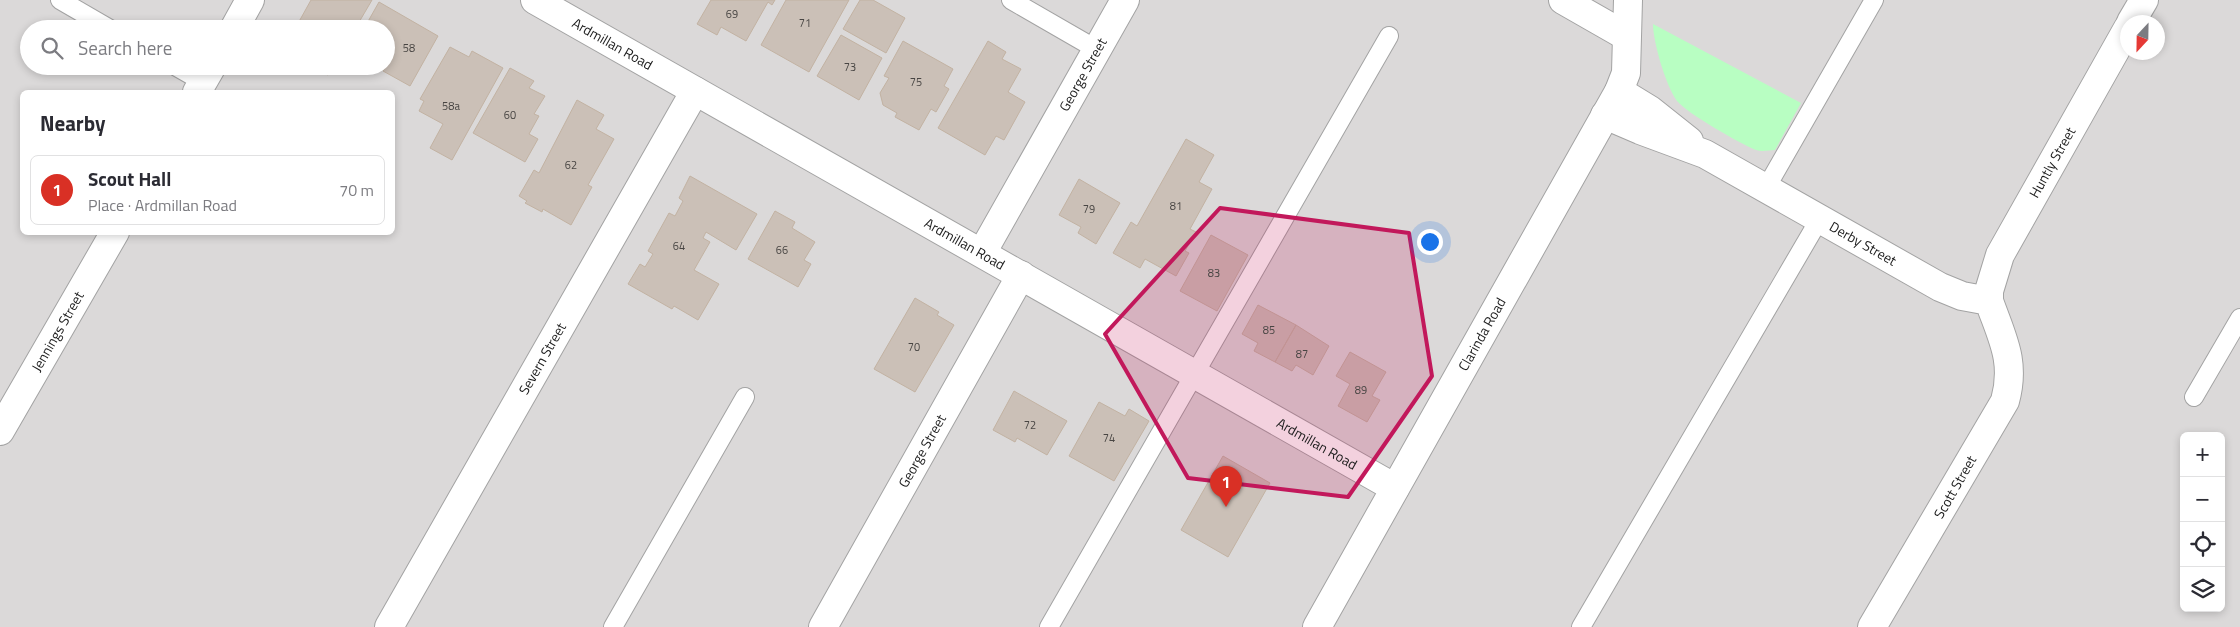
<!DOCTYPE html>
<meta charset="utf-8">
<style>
body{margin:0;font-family:"Titillium Web",sans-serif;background:#f7f7f7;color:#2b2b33}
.controls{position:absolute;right:15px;bottom:15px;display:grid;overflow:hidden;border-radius:8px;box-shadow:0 2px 8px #0003}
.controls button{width:45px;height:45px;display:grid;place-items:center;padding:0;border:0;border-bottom:1px solid #e1e1e2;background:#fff;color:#2b2b33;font:25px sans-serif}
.compass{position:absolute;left:2120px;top:15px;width:45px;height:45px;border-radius:50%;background:#fff;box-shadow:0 2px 8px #0003;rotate:202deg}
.you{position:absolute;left:1429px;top:241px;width:18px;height:18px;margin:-12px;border:4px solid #fff;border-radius:50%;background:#1a73e8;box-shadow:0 0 0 8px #1a73e833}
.badge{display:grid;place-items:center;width:32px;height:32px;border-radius:50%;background:#d93025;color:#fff;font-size:16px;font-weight:700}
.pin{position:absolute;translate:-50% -41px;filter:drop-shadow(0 1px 2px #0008)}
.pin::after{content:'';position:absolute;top:26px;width:18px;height:15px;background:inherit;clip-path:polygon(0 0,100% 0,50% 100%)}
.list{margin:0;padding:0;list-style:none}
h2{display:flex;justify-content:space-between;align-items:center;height:65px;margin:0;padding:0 20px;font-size:21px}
h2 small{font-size:16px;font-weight:400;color:#7c7c81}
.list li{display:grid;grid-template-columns:32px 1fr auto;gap:15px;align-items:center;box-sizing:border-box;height:70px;margin:0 10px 10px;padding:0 10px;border:1px solid #e1e1e2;border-radius:8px}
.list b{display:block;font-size:19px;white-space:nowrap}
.list p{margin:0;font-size:16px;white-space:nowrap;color:#7c7c81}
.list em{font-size:16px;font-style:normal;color:#7c7c81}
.icon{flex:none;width:28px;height:28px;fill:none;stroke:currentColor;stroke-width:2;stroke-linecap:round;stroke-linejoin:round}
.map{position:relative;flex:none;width:2240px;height:627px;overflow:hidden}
.search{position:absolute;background:#fff;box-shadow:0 2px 8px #0003;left:20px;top:20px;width:375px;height:55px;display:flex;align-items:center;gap:12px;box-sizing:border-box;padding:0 18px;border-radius:28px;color:#7c7c81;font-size:19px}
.panel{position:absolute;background:#fff;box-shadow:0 2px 8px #0003;left:20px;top:90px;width:375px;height:145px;border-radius:8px}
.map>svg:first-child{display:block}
</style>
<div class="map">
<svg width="2240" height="627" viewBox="0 0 2240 627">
<rect width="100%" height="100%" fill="#efebe1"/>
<path fill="#dbd9d9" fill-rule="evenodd" d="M0 0H2240V627H0ZM2128 22H2158V52H2128ZM29 29H386V66H29ZM22 92H392V232H22ZM2184 436H2221V608H2184Z"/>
<path fill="#b8fec2" d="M1653 24 1801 103 1775 150C1770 150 1762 152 1756 150 1739 143 1688 114 1677 101 1666 86 1653 42 1653 24Z"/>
<path fill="#cbc0b7" stroke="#c2b2a2" d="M311 0H372L355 29H299L296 27Z
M711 0H775L772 5 768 2 746 41 721 27 717 35 697 24Z
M786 0H849L809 72 761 45Z
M860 0H873L905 18 886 53 843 29Z
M379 2 438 36 410 86 383 71 389 61 386 59V29H373L366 25Z
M841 35 882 58 859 100 817 76Z
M903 41 953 69 944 86 949 89 936 112 931 109 919 130 895 117 897 113 883 105 880 93 889 78 884 76Z
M988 41 1006 52 1002 59 1021 69 1008 92 1025 102 1004 140 996 136 985 155 938 128Z
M450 47 469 57 472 51 503 68 452 160 430 148 443 124 419 111 424 101 420 99Z
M312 66H334L328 75Z
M510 68 534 81 529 88 545 96 534 114 539 116 529 134 538 139 525 162 473 133Z
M577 100 604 115 596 129 614 139 588 185 592 187 571 225 543 209 542 212 525 203 527 201 519 196 534 170 539 173Z
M1186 139 1214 155 1199 182 1212 189 1190 229 1196 232 1185 251 1189 253 1176 276 1145 259 1140 268 1113 253 1131 222 1137 226Z
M690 176 757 214 736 250 706 232 703 238 710 242 694 270 719 284 698 320 674 306 672 309 628 284 640 264 645 267 653 254 648 251 669 213 675 216 683 201 679 198Z
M1079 179 1120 203 1096 244 1078 233 1081 227 1059 215Z
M775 211 795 222 792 228 815 242 804 260 811 264 798 287 748 259Z
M1211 235 1248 255 1217 311 1180 291Z
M915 298 939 312 937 315 954 325 915 392 874 369Z
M1258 305 1296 325 1275 362 1254 351 1258 343 1242 334Z
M1296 325 1329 346 1313 375 1296 365 1292 371 1275 362Z
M1350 352 1386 372 1372 396 1380 400 1367 422 1338 406 1350 384 1336 376Z
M1014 391 1067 421 1047 455 1017 438 1015 442 993 430Z
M1099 402 1125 416 1129 409 1149 421 1114 481 1069 456Z
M1223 456 1270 483 1228 557 1181 530Z"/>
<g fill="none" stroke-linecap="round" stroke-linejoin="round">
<g stroke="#a3a3a3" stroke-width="20">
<path id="service" d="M60 0 110 29
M1011 0 1096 49
M175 66 203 82
M1766 188 1874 0
M2194 397 2240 318
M613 627 745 397
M1049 627 1389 36
M1581 627 1819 220"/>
</g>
<g stroke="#a3a3a3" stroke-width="30">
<g id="minor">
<path id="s1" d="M535 0 1395 488"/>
<path d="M1563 0 1626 36"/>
<path d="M2131 22 2144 0"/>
<path d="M234 29 250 0"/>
<path d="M1619 91 1650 110 1689 141"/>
<path d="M197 92 212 66"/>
<path id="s2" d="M1605 115 1640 130 1705 154 1940 287 1962 296 1989 301C2002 338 2016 361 2005 401L1872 627"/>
<path id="s3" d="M982 253 1125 0"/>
<path id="s4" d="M1989 301V291L2000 255 2128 28"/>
<path id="s5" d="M0 431 115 232"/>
<path id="s6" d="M389 627 695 91"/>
<path id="s7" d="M823 627 1021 275"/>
<path id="s8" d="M1317 627 1619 91 1626 73 1628 0"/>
</g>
</g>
<use href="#service" stroke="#fff" stroke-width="18"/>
<use href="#minor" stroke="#fff" stroke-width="28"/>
</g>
<path fill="#c2185b" fill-opacity="0.2" stroke="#c2185b" stroke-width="4" stroke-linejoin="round" d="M1220 208 1409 233 1432 376 1348 497 1188 478 1105 334Z"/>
<g text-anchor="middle" stroke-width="4" stroke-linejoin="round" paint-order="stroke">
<g font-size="11" fill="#484543">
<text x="732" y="18">69</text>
<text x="805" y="27">71</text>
<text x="409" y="52">58</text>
<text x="850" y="71">73</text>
<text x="916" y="86">75</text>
<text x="451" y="110">58a</text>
<text x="510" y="119">60</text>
<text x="571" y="169">62</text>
<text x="1176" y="210">81</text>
<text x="1089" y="213">79</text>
<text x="679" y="250">64</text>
<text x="782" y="254">66</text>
<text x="1214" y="277">83</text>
<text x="1269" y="334">85</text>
<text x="914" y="351">70</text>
<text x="1302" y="358">87</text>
<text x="1361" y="394">89</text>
<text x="1030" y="429">72</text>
<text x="1109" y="442">74</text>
</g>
<g font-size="14" fill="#1c1c1c" stroke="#fff">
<text dy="5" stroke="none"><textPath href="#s1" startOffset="89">Ardmillan Road</textPath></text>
<text dy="5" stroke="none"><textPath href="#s3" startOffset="205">George Street</textPath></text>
<text dy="5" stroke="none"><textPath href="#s4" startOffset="154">Huntly Street</textPath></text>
<text dy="5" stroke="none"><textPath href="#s1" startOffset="494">Ardmillan Road</textPath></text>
<text dy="5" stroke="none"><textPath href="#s2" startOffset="289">Derby Street</textPath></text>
<text dy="5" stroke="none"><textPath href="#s5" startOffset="115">Jennings Street</textPath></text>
<text dy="5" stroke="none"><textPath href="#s8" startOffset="336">Clarinda Road</textPath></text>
<text dy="5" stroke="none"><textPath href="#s6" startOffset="309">Severn Street</textPath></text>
<text dy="5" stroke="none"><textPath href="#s1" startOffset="899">Ardmillan Road</textPath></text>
<text dy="5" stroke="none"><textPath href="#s7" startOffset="202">George Street</textPath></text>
<text transform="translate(1955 487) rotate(-60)" y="5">Scott Street</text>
</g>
</g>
</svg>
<div class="controls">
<button>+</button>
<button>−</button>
<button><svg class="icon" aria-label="locate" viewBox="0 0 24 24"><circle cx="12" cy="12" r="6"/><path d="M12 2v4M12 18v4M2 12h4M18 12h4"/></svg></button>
<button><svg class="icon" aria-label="layers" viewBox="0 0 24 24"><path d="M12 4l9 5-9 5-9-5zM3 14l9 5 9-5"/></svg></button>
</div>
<svg class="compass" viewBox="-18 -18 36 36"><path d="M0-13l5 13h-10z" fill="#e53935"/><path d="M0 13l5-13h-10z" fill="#7c7c81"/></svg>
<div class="you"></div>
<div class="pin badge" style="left:1226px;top:507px">1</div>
<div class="search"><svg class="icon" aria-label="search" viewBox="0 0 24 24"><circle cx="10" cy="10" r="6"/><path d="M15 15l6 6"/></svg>Search here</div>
<section class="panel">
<h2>Nearby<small></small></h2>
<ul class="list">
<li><span class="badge">1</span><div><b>Scout Hall</b><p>Place · Ardmillan Road</p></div><em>70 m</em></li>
</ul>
</section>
</div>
